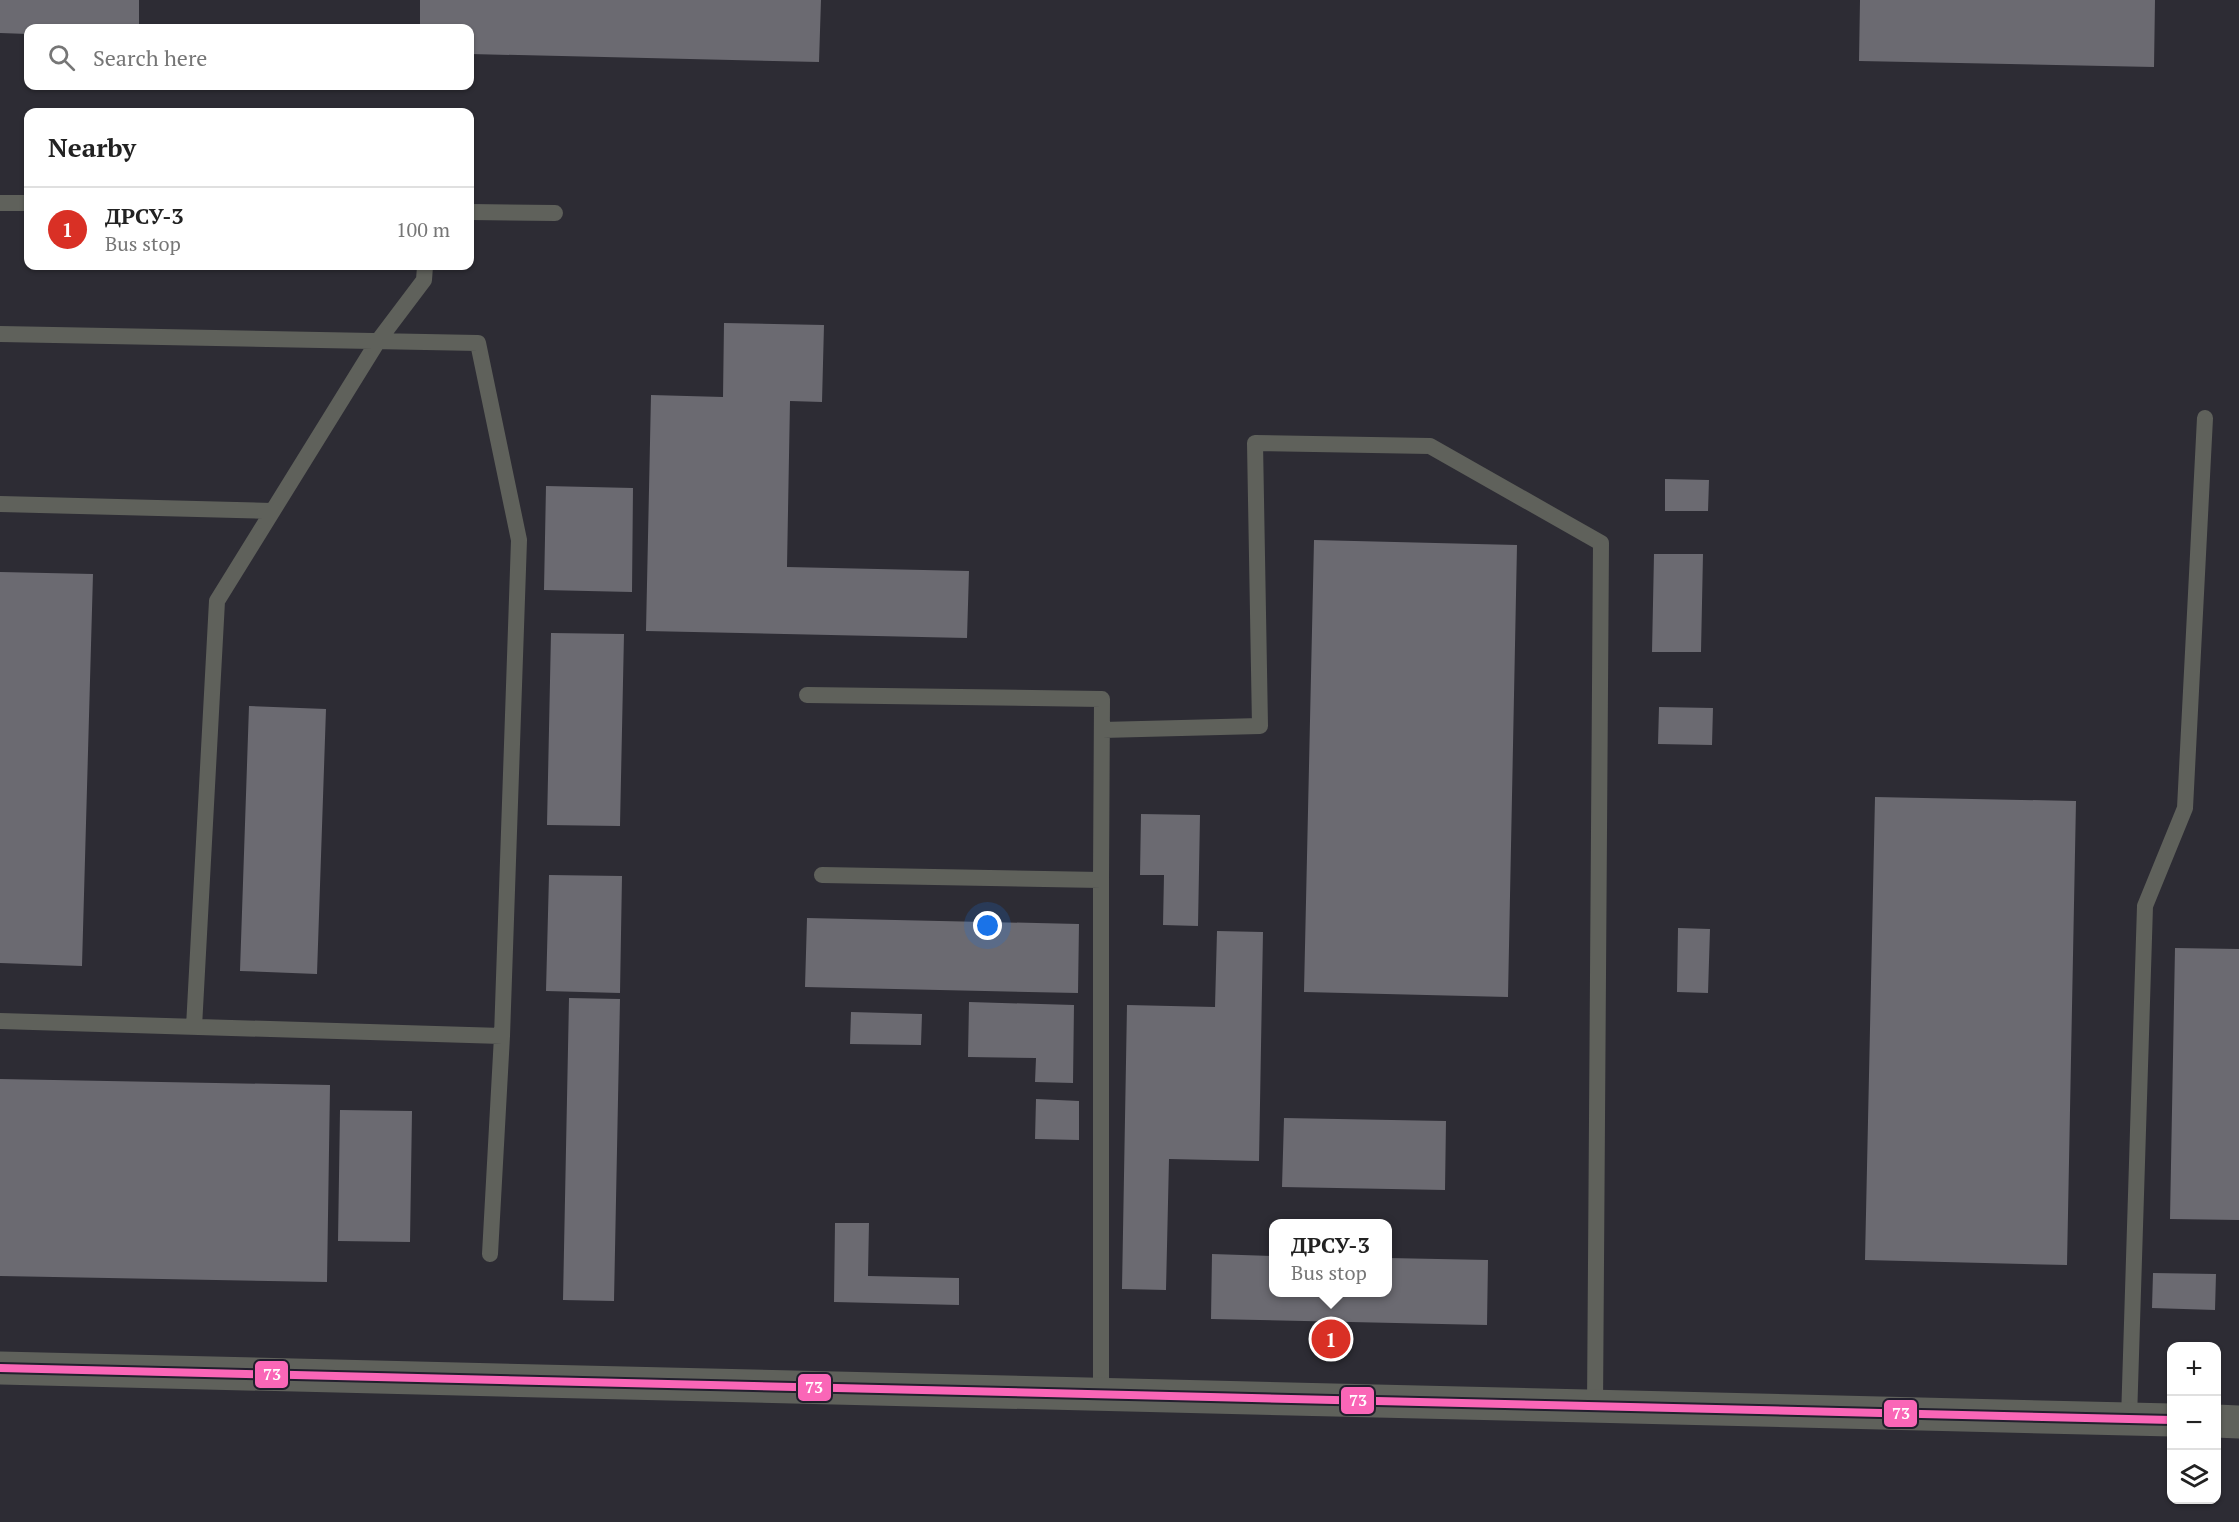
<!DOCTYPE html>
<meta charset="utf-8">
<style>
body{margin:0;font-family:"PT Serif",serif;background:#f2f2f2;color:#222}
.controls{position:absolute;right:18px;bottom:18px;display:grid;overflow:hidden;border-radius:12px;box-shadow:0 2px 4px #0004}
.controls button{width:54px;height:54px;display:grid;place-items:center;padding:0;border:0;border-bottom:2px solid #e0e0e0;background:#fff;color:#222;font:30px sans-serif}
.you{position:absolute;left:988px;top:926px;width:21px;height:21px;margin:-15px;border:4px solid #fff;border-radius:50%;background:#1a73e8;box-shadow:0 0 0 9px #1a73e833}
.badge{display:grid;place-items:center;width:39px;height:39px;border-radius:50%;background:#d93025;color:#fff;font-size:20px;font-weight:700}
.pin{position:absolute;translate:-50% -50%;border:3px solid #fff;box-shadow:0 2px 6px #0006}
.popup{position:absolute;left:1269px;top:1219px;width:123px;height:78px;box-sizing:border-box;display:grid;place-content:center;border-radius:12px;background:#fff;filter:drop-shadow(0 2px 4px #0005);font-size:20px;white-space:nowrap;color:#767676}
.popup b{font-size:22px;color:#222}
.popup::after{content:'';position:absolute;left:50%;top:100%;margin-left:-12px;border:12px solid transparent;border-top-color:#fff}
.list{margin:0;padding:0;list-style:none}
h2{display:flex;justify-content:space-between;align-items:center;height:78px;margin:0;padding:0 24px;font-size:26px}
h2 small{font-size:20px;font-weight:400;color:#767676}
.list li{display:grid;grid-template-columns:39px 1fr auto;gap:18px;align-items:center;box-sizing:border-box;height:84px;padding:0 24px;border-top:2px solid #e0e0e0}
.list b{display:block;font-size:22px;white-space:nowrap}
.list p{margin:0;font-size:20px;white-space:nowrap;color:#767676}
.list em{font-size:20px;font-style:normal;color:#767676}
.icon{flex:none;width:33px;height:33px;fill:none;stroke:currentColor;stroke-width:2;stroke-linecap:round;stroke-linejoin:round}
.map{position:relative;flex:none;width:2239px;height:1522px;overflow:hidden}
.search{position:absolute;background:#fff;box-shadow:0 2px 4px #0004;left:24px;top:24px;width:450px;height:66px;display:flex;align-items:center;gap:15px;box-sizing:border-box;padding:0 21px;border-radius:12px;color:#767676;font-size:22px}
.panel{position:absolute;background:#fff;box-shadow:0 2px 4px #0004;left:24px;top:108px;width:450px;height:162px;border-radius:12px}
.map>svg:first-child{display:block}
</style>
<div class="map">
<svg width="2239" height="1522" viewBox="0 0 2239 1522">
<rect width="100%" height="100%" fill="#2d2c34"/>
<path fill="#6b6a71" d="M0 0H139V28H28V34L0 33Z
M420 0H821L819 62 470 54V28H420Z
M1860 0H2155L2154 67 1859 61Z
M724 323 824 325 822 402 790 401 787 567 969 571 967 638 646 631 651 395 723 397Z
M1665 479 1709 480 1708 511H1665Z
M546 486 633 488 632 592 544 590Z
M1314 540 1517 545 1508 997 1304 992Z
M1654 554H1703L1701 652H1652Z
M0 572 93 574 82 966 0 963Z
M551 633 624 634 620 826 547 825Z
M249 706 326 709 317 974 240 971Z
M1659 707 1713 708 1712 745 1658 744Z
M1875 797 2076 801 2067 1265 1865 1260Z
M1141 814 1200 815 1198 926 1163 925 1164 875H1140Z
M549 875 622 876 620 993 546 991Z
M807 918 1079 924 1078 993 805 987Z
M1678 928 1710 929 1708 993 1677 992Z
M1217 931 1263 932 1259 1161 1169 1159 1166 1290 1122 1289 1127 1005 1215 1007Z
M2175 948 2239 949V1220L2170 1219Z
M569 998 620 999 614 1301 563 1300Z
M969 1002 1074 1005 1073 1083 1035 1082 1036 1058 968 1057Z
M851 1012 922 1014 921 1045 850 1044Z
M0 1079 330 1085 327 1282 0 1276Z
M1036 1099 1079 1101V1140L1035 1139Z
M340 1110 412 1111 410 1242 338 1241Z
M1284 1118 1446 1121 1445 1190 1282 1187Z
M835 1223H869L868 1276 959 1278V1305L834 1302Z
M1212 1254 1274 1256V1292H1388V1258L1488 1260 1487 1325 1211 1319Z
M2153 1273 2216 1274 2215 1310 2152 1308Z"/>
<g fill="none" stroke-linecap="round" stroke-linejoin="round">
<path stroke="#5f615b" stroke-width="16" d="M0 203H28
M470 212 555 213
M0 334 478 343 519 540 502 1036 490 1254
M0 504 272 511
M807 695 1102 699 1101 880
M1102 730 1260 726 1255 443 1430 446 1601 543 1595 1407
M822 875 1101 880V1394
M0 1021 502 1036
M194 1027 217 601 378 341 424 280 425 266
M2129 1419 2145 906 2185 808 2205 418"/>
<path stroke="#5f615b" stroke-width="33" d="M0 1368 2172 1420
M2216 1421 2239 1422"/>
<g stroke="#211f2d" stroke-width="12">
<path id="bus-1" d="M0 1368 2172 1420"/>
</g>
<use href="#bus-1" stroke="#fa66b7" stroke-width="8"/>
</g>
<g stroke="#211f2d" stroke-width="2">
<rect x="254" y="1360" width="35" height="29" rx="6" fill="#fa66b7"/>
<rect x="797" y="1373" width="35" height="29" rx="6" fill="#fa66b7"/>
<rect x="1340" y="1386" width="35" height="29" rx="6" fill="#fa66b7"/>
<rect x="1883" y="1399" width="35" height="29" rx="6" fill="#fa66b7"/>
</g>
<g font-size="16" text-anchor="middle" font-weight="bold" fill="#fff">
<text x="272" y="1380">73</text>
<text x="814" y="1393">73</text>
<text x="1358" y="1406">73</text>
<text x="1901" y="1419">73</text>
</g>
</svg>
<div class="controls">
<button>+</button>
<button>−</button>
<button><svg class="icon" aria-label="layers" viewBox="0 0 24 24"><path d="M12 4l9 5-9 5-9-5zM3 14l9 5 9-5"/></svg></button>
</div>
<div class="you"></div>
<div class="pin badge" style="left:1331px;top:1339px">1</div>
<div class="popup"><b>ДРСУ-3</b>Bus stop</div>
<div class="search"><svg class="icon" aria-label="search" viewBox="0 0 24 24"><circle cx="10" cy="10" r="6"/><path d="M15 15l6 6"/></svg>Search here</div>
<section class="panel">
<h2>Nearby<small></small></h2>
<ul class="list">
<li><span class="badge">1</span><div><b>ДРСУ-3</b><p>Bus stop</p></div><em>100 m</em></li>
</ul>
</section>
</div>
